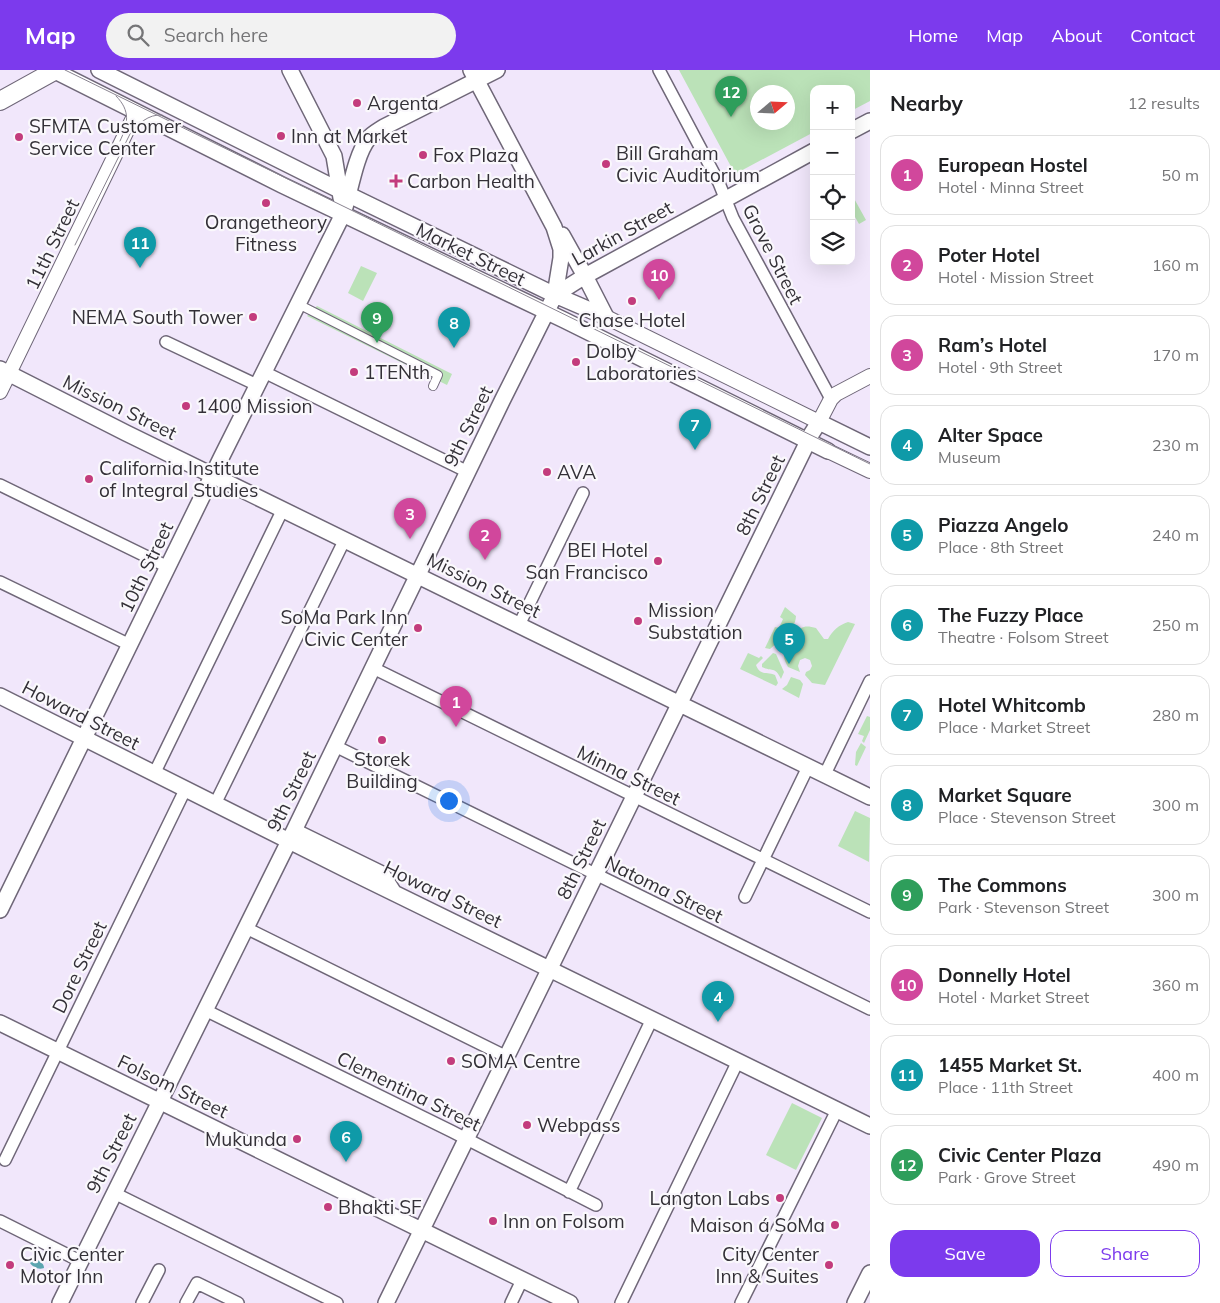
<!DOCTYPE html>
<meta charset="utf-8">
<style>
body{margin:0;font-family:Mulish,sans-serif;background:#f2f2f2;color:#202124}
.controls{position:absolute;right:15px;top:15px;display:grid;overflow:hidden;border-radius:10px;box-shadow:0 5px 20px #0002}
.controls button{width:45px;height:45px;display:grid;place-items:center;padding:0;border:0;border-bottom:1px solid #e0e0e0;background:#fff;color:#202124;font:25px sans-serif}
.compass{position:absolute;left:750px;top:15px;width:45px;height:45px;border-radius:50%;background:#fff;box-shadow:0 5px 20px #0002;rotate:71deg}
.you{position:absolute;left:448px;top:730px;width:18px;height:18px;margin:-12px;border:4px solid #fff;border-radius:50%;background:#1a73e8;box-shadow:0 0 0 8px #1a73e833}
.badge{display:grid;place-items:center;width:32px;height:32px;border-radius:50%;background:#7c3aed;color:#fff;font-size:16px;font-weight:700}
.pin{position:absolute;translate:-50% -41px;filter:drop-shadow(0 1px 2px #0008)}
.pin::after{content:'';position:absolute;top:26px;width:18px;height:15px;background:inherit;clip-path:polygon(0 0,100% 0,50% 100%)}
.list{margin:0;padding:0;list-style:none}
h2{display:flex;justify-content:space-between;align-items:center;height:65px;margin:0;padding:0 20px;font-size:21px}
h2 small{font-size:16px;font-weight:400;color:#757577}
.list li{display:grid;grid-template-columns:32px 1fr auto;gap:15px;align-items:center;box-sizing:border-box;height:80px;margin:0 10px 10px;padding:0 10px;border:1px solid #e0e0e0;border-radius:15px}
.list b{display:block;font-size:19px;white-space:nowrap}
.list p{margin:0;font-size:16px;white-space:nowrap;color:#757577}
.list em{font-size:16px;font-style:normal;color:#757577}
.actions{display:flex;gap:10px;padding:15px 20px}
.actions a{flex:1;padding:11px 0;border:1px solid #7c3aed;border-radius:15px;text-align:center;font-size:18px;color:#7c3aed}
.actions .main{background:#7c3aed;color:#fff}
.icon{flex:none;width:28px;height:28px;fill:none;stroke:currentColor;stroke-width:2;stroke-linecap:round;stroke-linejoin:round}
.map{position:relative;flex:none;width:870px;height:1233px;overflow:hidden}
header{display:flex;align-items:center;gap:30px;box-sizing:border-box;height:70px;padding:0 25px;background:#7c3aed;color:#fff}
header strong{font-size:24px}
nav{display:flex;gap:28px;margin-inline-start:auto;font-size:18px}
.search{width:350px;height:45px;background:#f2f2f2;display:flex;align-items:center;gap:12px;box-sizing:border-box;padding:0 18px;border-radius:28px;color:#757577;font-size:19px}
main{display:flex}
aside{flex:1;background:#fff}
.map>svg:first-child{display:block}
</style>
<header>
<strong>Map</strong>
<div class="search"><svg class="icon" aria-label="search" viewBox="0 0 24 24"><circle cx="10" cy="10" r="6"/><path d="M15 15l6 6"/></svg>Search here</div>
<nav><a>Home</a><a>Map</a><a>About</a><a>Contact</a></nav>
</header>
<main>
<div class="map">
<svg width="870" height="1233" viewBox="0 0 870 1233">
<rect width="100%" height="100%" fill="#f1e7fb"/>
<path fill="#bbe2b8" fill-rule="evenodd" d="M679 0H870V31L851 41V19H814V62L735 104ZM788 22V52H758V22Z
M851 123 866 150 859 154 851 140Z
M361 196 377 203 363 231 348 223Z
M317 236 452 304 447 315 307 246Z
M785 537 796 546C795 562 781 569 770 579L765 578 775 557 779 558 783 549 780 547Z
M848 552 855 554 825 615 812 613 805 605 806 602 810 600 812 596 810 590 805 588 800 590 798 596 800 602 788 597C786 593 784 590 784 586 784 577 794 559 804 557 807 556 812 557 816 558L824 569H828C833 560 839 555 848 552Z
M748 583 759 588 761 586 763 588 756 595C760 606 766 601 775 605L778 613 776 616 740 599Z
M773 583 776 584 784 602 781 609C775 596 772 602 762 597V594Z
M791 607 800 610 803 614 799 628 782 619 787 615Z
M867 646 870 647V660L864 673 862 671 864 666 858 664Z
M861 673 866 677 857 696 855 695 856 682Z
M855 741 870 748 869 792 838 776Z
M792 1033 822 1048 796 1100 766 1085Z"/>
<path fill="#5ba5af" d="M30 1189C36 1188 44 1192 44 1198 38 1200 33 1197 30 1193Z"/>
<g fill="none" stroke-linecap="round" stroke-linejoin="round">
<g stroke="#6f6778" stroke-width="10">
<path id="pedestrian" d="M298 234 438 305 433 316"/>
</g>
<g stroke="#6f6778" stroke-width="14">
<path id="minor" d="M659 0 719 113 733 148 831 329
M166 272 257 315
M264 302 468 402
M0 415 168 497
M0 512 130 575
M519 555 583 423
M373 598 870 842
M335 676 870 939
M154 704 283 439
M825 704 870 611
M215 734 345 469
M745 827 808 697
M246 858 507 987
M205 940 451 1061 596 1135
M5 1090 185 720
M569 1122 652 949
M114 1123 337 1233
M0 1151 80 1191
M142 1233 159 1200
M186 1233 197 1213 238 1233
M511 1233 522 1210
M621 1233 738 991
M741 1233 837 1040"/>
</g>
<g stroke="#6f6778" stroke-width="16">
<path id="tertiary" d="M606 247 819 352 831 329 836 324 870 306
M0 322 136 42
M828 381 870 401"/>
</g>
<g stroke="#6f6778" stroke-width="18">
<path id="secondary" d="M99 0 341 121 555 225 606 247
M290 0 334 86 341 128
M55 1 282 115 564 250 828 381
M851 61 870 51
M562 165 585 206 606 247
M555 225 585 206 814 81
M0 299 126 363 870 727
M0 626 347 800 870 1056
M294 761 382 804 394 823
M0 840 221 388 343 144C350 123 355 86 368 69 372 64 378 61 384 57L497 0
M0 953 570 1233
M60 1233 289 771 502 331 555 225 561 188V179L554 157 471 0
M386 1233 812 363 819 352 870 377
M855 1233 870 1203"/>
</g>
<g stroke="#6f6778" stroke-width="20">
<path id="trunk" d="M0 31 56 0"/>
</g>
<use href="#pedestrian" stroke="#fff" stroke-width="8"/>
<use href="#minor" stroke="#fff" stroke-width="11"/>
<use href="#tertiary" stroke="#fff" stroke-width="14"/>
<use href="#secondary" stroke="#fff" stroke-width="15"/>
<use href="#trunk" stroke="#fff" stroke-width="18"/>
<path stroke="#898390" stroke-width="1" d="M65 0 870 394
M116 26C131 41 128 54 120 71
M75 175 130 64C138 54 148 44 162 45"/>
</g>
<g fill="#c33c7c" stroke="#faf8fc" stroke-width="2">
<circle cx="357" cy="33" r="5"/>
<circle cx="281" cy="66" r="5"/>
<circle cx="19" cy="67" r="5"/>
<circle cx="423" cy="85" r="5"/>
<circle cx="606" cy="94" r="5"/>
<path d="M393.5 103.5h5v5h5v5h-5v5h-5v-5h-5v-5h5z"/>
<circle cx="266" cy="133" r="5"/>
<circle cx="632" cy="231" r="5"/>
<circle cx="253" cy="247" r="5"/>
<circle cx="576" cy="292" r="5"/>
<circle cx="354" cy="302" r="5"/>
<circle cx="186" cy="336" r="5"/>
<circle cx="547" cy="402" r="5"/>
<circle cx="89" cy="409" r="5"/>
<circle cx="658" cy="491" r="5"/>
<circle cx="638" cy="551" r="5"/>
<circle cx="418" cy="558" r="5"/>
<circle cx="382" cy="670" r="5"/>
<circle cx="451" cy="991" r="5"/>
<circle cx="527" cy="1055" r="5"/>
<circle cx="297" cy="1069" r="5"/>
<circle cx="780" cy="1128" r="5"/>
<circle cx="328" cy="1137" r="5"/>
<circle cx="493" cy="1151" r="5"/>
<circle cx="835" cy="1155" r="5"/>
<circle cx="10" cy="1195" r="5"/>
<circle cx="829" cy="1195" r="5"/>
</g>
<g text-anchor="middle" stroke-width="4.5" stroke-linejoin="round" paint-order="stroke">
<g font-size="19" fill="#333037" stroke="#faf8fc" text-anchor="start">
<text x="367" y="40">Argenta</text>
<text x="29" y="63">SFMTA Customer<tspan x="29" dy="22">Service Center</tspan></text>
<text x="291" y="73">Inn at Market</text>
<text x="616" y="90">Bill Graham<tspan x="616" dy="22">Civic Auditorium</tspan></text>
<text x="433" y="92">Fox Plaza</text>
<text x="407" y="118">Carbon Health</text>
<text x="266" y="159" text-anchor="middle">Orangetheory<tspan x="266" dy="22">Fitness</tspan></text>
<text x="243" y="254" text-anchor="end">NEMA South Tower</text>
<text x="632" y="257" text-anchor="middle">Chase Hotel</text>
<text x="586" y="288">Dolby<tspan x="586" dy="22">Laboratories</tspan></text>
<text x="364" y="309">1TENth</text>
<text x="196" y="343">1400 Mission</text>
<text x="99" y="405">California Institute<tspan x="99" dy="22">of Integral Studies</tspan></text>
<text x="557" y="409">AVA</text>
<text x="648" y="487" text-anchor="end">BEI Hotel<tspan x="648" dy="22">San Francisco</tspan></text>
<text x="648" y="547">Mission<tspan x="648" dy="22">Substation</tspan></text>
<text x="408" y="554" text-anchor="end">SoMa Park Inn<tspan x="408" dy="22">Civic Center</tspan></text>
<text x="382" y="696" text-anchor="middle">Storek<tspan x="382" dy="22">Building</tspan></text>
<text x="461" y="998">SOMA Centre</text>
<text x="537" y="1062">Webpass</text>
<text x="287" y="1076" text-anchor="end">Mukunda</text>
<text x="770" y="1135" text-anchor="end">Langton Labs</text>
<text x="338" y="1144">Bhakti SF</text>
<text x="503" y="1158">Inn on Folsom</text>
<text x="825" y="1162" text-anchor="end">Maison á SoMa</text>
<text x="20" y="1191">Civic Center<tspan x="20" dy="22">Motor Inn</tspan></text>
<text x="819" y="1191" text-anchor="end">City Center<tspan x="819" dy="22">Inn &amp; Suites</tspan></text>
</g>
<g font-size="19" fill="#333037" stroke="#faf8fc">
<text transform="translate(622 163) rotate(-29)" y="7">Larkin Street</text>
<text transform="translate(52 174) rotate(-64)" y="7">11th Street</text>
<text transform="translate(471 184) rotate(26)" y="7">Market Street</text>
<text transform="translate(773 184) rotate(63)" y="7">Grove Street</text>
<text transform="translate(120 337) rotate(26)" y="7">Mission Street</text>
<text transform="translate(468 356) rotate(-64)" y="7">9th Street</text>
<text transform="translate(760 425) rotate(-64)" y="7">8th Street</text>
<text transform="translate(146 497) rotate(-64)" y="7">10th Street</text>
<text transform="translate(484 515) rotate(26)" y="7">Mission Street</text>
<text transform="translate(81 645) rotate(27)" y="7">Howard Street</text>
<text transform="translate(629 705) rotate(26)" y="7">Minna Street</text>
<text transform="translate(291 721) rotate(-64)" y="7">9th Street</text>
<text transform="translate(581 789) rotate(-64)" y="7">8th Street</text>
<text transform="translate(664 819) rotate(26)" y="7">Natoma Street</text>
<text transform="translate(443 824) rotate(26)" y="7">Howard Street</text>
<text transform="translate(79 897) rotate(-64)" y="7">Dore Street</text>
<text transform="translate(173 1016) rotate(26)" y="7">Folsom Street</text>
<text transform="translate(409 1021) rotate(26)" y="7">Clementina Street</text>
<text transform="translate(111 1083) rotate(-63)" y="7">9th Street</text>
</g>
</g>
</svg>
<div class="controls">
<button>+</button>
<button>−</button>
<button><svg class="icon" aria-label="locate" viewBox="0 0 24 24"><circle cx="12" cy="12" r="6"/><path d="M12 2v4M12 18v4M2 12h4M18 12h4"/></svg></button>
<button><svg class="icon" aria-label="layers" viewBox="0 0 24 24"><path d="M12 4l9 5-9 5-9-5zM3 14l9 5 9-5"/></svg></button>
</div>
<svg class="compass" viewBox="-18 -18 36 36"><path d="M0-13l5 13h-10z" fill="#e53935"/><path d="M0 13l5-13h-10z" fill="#757577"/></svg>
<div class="you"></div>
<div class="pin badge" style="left:456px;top:657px;background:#d1479c">1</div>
<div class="pin badge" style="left:485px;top:490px;background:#d1479c">2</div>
<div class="pin badge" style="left:410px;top:469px;background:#d1479c">3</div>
<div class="pin badge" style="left:718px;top:952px;background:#0f9aa8">4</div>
<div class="pin badge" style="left:789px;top:594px;background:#0f9aa8">5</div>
<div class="pin badge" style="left:346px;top:1092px;background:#0f9aa8">6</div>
<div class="pin badge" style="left:695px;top:380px;background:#0f9aa8">7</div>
<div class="pin badge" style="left:454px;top:278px;background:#0f9aa8">8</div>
<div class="pin badge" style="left:377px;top:273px;background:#2e9e5b">9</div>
<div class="pin badge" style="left:659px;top:230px;background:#d1479c">10</div>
<div class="pin badge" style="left:140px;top:198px;background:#0f9aa8">11</div>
<div class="pin badge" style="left:731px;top:47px;background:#2e9e5b">12</div>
</div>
<aside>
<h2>Nearby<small>12 results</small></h2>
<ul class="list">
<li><span class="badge" style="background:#d1479c">1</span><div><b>European Hostel</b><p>Hotel · Minna Street</p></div><em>50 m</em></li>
<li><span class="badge" style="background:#d1479c">2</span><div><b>Poter Hotel</b><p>Hotel · Mission Street</p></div><em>160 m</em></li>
<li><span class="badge" style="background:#d1479c">3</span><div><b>Ram’s Hotel</b><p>Hotel · 9th Street</p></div><em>170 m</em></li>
<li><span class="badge" style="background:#0f9aa8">4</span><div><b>Alter Space</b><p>Museum</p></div><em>230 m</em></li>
<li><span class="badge" style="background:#0f9aa8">5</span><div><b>Piazza Angelo</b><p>Place · 8th Street</p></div><em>240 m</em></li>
<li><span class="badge" style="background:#0f9aa8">6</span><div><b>The Fuzzy Place</b><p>Theatre · Folsom Street</p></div><em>250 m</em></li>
<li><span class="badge" style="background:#0f9aa8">7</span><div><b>Hotel Whitcomb</b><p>Place · Market Street</p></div><em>280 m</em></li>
<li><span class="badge" style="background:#0f9aa8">8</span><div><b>Market Square</b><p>Place · Stevenson Street</p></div><em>300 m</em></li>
<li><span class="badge" style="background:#2e9e5b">9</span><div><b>The Commons</b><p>Park · Stevenson Street</p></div><em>300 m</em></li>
<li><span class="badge" style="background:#d1479c">10</span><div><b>Donnelly Hotel</b><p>Hotel · Market Street</p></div><em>360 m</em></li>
<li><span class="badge" style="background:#0f9aa8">11</span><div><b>1455 Market St.</b><p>Place · 11th Street</p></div><em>400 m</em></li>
<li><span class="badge" style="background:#2e9e5b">12</span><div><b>Civic Center Plaza</b><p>Park · Grove Street</p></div><em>490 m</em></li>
</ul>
<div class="actions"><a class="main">Save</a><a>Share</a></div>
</aside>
</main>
